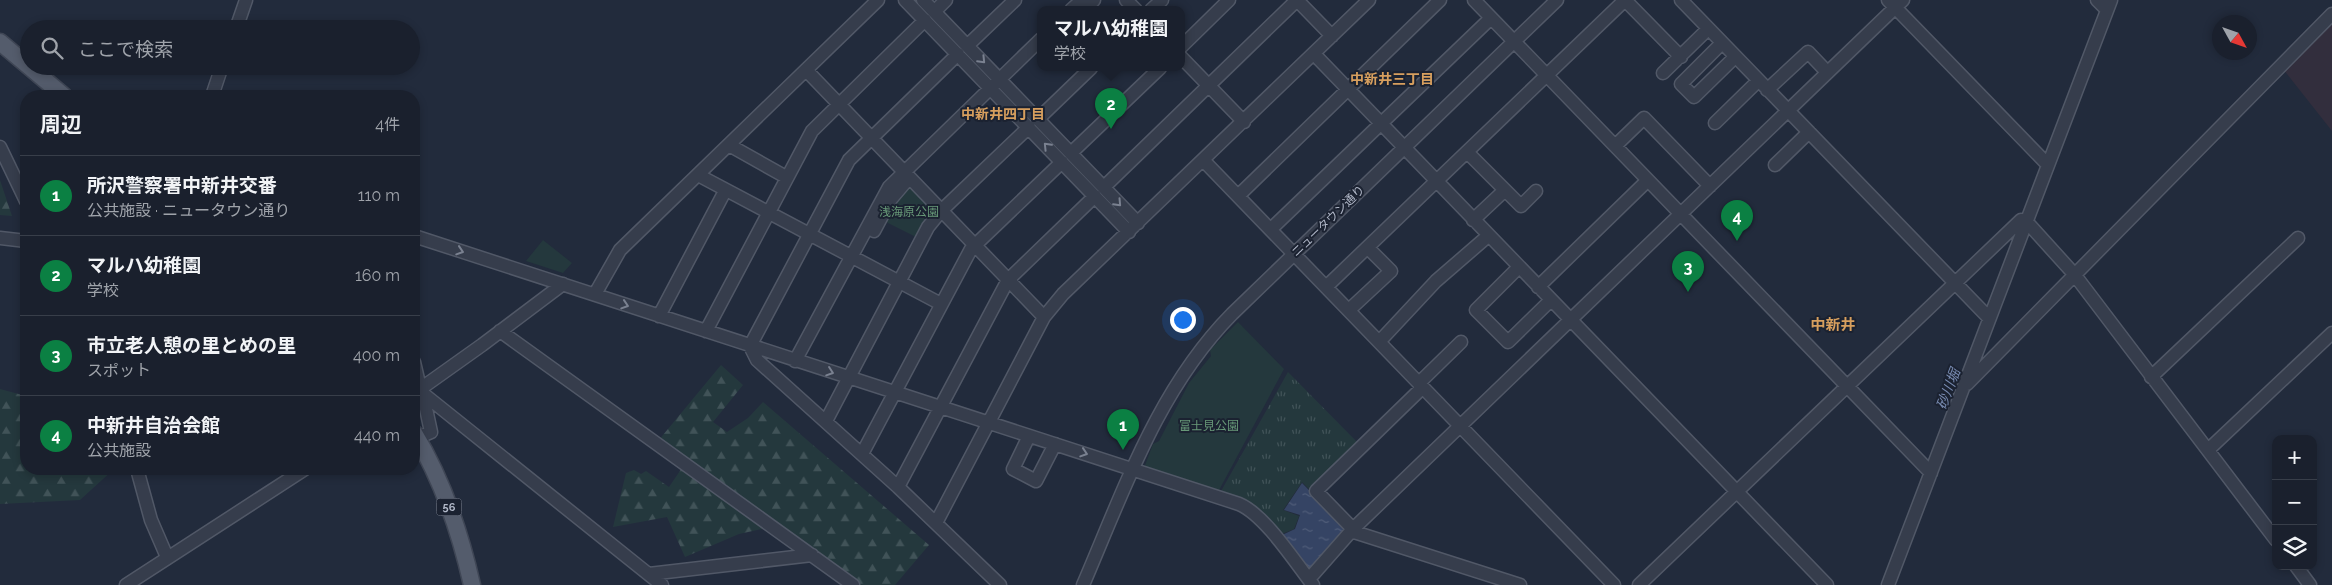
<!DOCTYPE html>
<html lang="ja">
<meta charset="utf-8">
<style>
body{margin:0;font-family:Raleway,"Noto Sans JP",sans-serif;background:#232835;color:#f1f3f6}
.controls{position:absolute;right:15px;bottom:15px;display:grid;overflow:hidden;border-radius:10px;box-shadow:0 2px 8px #0003}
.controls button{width:45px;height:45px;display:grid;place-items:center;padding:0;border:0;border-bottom:1px solid #383e49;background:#1a202d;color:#f1f3f6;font:25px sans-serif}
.compass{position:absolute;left:2212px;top:15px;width:45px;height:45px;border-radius:50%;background:#1a202d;box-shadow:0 2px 8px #0003;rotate:130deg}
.you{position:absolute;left:1182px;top:319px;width:18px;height:18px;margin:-12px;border:4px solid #fff;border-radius:50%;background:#1a73e8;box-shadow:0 0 0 8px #1a73e833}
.badge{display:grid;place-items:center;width:32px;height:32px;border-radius:50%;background:#0b8043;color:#fff;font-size:16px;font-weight:700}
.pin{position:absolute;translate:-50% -41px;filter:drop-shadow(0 1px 2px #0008)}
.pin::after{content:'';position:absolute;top:26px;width:18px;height:15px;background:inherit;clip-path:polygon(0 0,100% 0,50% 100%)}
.popup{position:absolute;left:1037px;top:6px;width:148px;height:65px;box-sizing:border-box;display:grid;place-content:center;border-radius:10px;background:#1a202d;filter:drop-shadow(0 1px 4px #0005);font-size:16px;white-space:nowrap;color:#9fa3aa}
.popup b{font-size:19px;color:#f1f3f6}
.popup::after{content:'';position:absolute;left:50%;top:100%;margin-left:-10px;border:10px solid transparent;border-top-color:#1a202d}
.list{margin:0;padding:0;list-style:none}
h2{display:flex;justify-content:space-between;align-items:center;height:65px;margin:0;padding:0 20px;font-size:21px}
h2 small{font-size:16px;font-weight:400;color:#9fa3aa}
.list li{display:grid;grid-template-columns:32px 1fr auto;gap:15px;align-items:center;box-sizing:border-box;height:80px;padding:0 20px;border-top:1px solid #383e49}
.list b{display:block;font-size:19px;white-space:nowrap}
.list p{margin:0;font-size:16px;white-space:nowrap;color:#9fa3aa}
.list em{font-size:16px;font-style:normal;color:#9fa3aa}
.icon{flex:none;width:28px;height:28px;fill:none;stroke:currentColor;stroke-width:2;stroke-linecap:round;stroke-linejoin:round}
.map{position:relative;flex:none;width:2332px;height:585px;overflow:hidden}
.search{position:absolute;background:#1a202d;box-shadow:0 2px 8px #0003;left:20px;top:20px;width:400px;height:55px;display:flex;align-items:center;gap:12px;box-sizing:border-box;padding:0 18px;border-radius:28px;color:#9fa3aa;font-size:19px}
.panel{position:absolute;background:#1a202d;box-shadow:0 2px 8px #0003;left:20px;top:90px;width:400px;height:385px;border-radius:20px}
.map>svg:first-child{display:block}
</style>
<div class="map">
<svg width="2332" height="585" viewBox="0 0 2332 585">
<defs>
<pattern id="grass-tufts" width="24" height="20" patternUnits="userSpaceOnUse" patternTransform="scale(1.25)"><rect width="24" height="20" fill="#24383d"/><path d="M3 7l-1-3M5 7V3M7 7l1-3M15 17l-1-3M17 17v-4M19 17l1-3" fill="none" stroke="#415358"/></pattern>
<pattern id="forest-firs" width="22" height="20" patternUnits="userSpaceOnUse" patternTransform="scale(1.25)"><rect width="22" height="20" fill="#24383d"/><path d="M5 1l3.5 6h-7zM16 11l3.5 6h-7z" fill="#415358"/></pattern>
<pattern id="water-ripples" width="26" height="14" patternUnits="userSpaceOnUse" patternTransform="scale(1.25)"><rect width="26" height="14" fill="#354464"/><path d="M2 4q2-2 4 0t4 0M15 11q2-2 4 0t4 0" fill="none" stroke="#505d79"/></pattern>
</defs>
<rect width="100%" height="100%" fill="#222b3c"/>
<path fill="#322e3d" d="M2332 20V131L2283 69Z"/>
<path fill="url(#grass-tufts)" d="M1288 372 1359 444 1311 491 1302 482 1283 510 1299 516 1294 529 1279 535 1220 493Z"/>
<path fill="url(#forest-firs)" d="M0 180 12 216 0 215Z
M721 365 743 385 713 422 727 432 748 418 763 402 929 545 895 585H857L776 526 739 534 685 557 667 517 613 527 626 473 634 470 641 474 646 471 669 487 686 462 658 441Z
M0 389 26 396V469H114L80 500 0 504Z"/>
<path fill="#24383d" d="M911 185 935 210 918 238 882 220 892 203Z
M543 240 572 263 563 273 526 261Z
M1238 322 1284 369 1217 494 1144 468 1153 444 1159 441 1189 383 1211 356 1210 350Z"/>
<path fill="url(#water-ripples)" d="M1302 483 1342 524 1344 534 1311 570 1307 569 1280 536 1295 529 1300 515 1284 510Z"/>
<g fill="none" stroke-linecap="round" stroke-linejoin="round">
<g stroke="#515867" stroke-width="15">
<path id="minor" d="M905 0 1129 232
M923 0 1138 223
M1126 0 1136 10
M1297 0 1332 36
M1474 0 1931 473
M1625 0 1681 57
M1681 0 1989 318
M1888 0 2048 165
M2097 0 2107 10
M1071 10 1082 0
M1084 10 1094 0
M1151 10 1162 0
M935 11 946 0
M236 29 246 0
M1722 43 1681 84 1694 97 1735 57
M968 45 1015 0
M1181 47 1229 0
M958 54 849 160 750 346 757 360 898 487 1000 585
M1314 54 1827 585
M1181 57 1244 122
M806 70 1044 317
M1663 73 1708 29
M1767 90 1808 52 1827 72
M212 96 222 66
M1038 119 1091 68
M1715 123 1758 81
M729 145 786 177
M1615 146 1644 118 1710 186
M0 147 26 201
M1467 152 1505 190
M1071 153 1160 68
M1203 160 1614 585
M1775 165 1809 132
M698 175 941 304
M1104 187 1297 0
M1239 195 1440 0
M1473 220 1505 190 1521 206 1536 191
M1271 229 1491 18
M874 231 891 199 908 179
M414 236 1239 504C1265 515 1295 562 1313 585
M0 238 26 241
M1519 267 1476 310 1508 342 1551 300
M1326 287 1625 0
M1538 287 1647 181
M595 294 620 250 878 0
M1349 310 1391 271 1368 248
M659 316 725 191
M500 331 853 585
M706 331 812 131 925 20
M1379 342 1436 281 1488 236
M795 361 889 187 1041 39
M414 362 421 392 662 585
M2151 377 2298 238
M1419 383 1461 342
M1967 384 2332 14
M416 392 482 345 563 284
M826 421 928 227 941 211 1029 127
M1029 436 1013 469 1036 481 1055 444
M417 438 431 432 425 404V396
M2208 450 2332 333
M862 454 971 249 1062 162
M137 469 151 520 167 557
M898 487 1008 280 1095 196
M936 523 1044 317 1063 294 1369 0
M1353 529 1316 491 1423 387
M1351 531 1520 585
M2296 566 2310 585
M649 574 812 555
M1309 579 1353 529 1903 0
M126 585 305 469
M1083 585C1124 490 1158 389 1232 314L1557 0
M1639 585 2021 220 2026 221 2074 274 2276 540
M1888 585 2111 0"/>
</g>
<g stroke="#3f4655" stroke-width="19">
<path id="major" d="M0 42 64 96
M414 433C442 479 460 532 472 585"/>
</g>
<use href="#minor" stroke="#363d4c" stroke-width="12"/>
<use href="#major" stroke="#545c6c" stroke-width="16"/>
</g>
<defs><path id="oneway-chevron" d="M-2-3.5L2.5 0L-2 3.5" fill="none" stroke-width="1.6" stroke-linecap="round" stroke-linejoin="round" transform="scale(1.25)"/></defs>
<g stroke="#7a8190">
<use href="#oneway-chevron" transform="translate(982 60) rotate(46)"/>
<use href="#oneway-chevron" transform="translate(1047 146) rotate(-134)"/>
<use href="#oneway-chevron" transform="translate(1118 203) rotate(47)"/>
<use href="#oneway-chevron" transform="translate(460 251) rotate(18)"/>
<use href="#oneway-chevron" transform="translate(625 305) rotate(18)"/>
<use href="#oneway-chevron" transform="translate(830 372) rotate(19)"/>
<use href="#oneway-chevron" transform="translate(1084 453) rotate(18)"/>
</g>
<g text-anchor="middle" stroke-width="4" stroke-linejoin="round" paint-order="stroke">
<rect fill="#1b2231" stroke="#848b9b" stroke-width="1" x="436.5" y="498.5" width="25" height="17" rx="4"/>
<g font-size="11" font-weight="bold" fill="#b1b8c8">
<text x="449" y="511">56</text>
</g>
<g font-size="12" fill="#689978" stroke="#1b2231">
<text x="909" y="216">浅海原公園</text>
<text x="1209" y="430">富士見公園</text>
</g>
<g font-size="12" fill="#b1b8c8" stroke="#1b2231">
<text transform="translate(1328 221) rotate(-44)" y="4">ニュータウン通り</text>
</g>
<g font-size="14" font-weight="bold" fill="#d79f5e" stroke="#1b2231">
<text x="1392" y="84">中新井三丁目</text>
<text x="1003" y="119">中新井四丁目</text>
</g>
<g font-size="14" font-style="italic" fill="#788bb1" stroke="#1b2231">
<text transform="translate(1948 389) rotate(-69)" y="5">砂川堀</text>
</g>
<g font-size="15" font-weight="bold" fill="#d79f5e" stroke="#1b2231">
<text x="1833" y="330">中新井</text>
</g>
</g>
</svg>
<div class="controls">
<button>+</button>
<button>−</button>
<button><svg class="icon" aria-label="layers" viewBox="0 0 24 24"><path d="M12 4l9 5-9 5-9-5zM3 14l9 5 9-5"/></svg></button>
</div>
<svg class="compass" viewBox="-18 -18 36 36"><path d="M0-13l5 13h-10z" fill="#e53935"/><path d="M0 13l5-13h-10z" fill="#9fa3aa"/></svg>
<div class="you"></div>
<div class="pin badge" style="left:1123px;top:450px">1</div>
<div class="pin badge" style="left:1111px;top:129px">2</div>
<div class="popup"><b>マルハ幼稚園</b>学校</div>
<div class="pin badge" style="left:1688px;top:292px">3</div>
<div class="pin badge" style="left:1737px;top:241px">4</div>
<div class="search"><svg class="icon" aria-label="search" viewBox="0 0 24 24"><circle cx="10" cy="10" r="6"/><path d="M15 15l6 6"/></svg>ここで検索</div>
<section class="panel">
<h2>周辺<small>4件</small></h2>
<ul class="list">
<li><span class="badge">1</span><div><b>所沢警察署中新井交番</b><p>公共施設 · ニュータウン通り</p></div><em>110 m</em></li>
<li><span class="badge">2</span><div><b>マルハ幼稚園</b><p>学校</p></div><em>160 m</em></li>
<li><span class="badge">3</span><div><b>市立老人憩の里とめの里</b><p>スポット</p></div><em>400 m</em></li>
<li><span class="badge">4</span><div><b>中新井自治会館</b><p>公共施設</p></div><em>440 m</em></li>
</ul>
</section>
</div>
